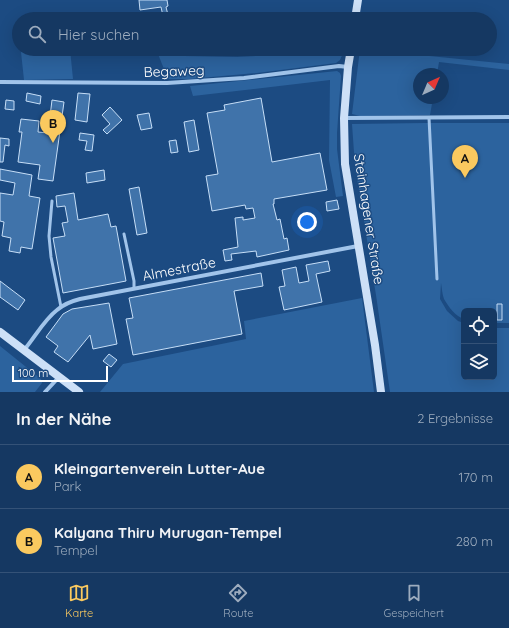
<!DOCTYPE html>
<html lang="de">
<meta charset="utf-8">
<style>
body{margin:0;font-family:Quicksand,sans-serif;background:#22436b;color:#f1f3f6}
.controls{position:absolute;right:12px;bottom:12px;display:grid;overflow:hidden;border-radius:6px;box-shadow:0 4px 16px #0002}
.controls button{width:36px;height:36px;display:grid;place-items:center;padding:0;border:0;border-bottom:1px solid #345277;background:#153862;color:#f1f3f6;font:20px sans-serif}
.compass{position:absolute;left:413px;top:68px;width:36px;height:36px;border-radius:50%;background:#153862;box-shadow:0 4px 16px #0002;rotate:44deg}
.scale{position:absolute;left:12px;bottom:10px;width:96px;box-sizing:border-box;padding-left:4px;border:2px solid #fff;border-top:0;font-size:11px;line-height:14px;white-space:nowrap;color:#fff;-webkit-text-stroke:3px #1c4b82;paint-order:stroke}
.you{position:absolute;left:307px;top:222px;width:14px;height:14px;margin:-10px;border:3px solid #fff;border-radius:50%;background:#1a73e8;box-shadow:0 0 0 6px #1a73e833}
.badge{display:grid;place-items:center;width:26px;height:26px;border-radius:50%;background:#fac95f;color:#111;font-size:13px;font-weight:700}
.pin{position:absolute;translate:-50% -33px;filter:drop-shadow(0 1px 2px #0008)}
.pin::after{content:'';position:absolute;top:21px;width:14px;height:12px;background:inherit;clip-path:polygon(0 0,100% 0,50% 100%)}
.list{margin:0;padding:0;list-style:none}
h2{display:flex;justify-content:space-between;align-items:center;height:52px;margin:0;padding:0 16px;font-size:17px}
h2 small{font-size:13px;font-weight:400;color:#9dacbe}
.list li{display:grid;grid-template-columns:26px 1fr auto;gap:12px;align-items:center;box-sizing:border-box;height:64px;padding:0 16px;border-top:1px solid #345277}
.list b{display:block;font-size:15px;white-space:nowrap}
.list p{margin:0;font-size:13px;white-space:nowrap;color:#9dacbe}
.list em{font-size:13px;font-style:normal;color:#9dacbe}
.icon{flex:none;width:22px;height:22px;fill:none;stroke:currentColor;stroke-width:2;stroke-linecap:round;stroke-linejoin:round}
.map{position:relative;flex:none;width:509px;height:392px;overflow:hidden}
.search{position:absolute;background:#153862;box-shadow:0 4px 16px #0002;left:12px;right:12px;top:12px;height:44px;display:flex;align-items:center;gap:10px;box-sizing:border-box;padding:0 14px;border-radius:22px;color:#9dacbe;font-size:15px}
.sheet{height:180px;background:#153862}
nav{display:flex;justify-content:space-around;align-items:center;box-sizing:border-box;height:56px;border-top:1px solid #345277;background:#153862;font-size:11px;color:#9dacbe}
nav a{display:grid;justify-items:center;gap:2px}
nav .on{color:#fac95f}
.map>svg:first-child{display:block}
</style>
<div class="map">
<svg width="509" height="392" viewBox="0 0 509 392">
<rect width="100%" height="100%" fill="#1c4b82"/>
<path fill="#2c639e" d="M37 49H70L73 79 24 80 21 52Z
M156 49H184V56L237 57 344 51 340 60 336 63 257 73 189 79H168Z
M360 49 509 64V70L439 62 437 74H419V98H433L430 115 360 116 352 114Z
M337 71 340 73 341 76 337 133V149L343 196 336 197 329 160 330 80 193 96 190 86Z
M425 123H509V323H494V311H464V319C456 317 448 306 444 299 442 294 442 288 441 283L440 299 447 311 458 321 464 323V377H494V328H509V392H390L376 295 355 166 352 124Z
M362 298 374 392H100L123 364 246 339 244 321Z
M0 346 41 379 42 383 35 392H0Z"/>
<path fill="#4073aa" stroke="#c6def7" d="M139 0H167L168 6 166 7 168 15 163 16 161 7 140 10Z
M27 93 41 96 40 104 26 101Z
M78 93 90 94 87 122 75 120Z
M261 98 272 162 320 153 327 190 274 199V204H273L277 220 280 219 284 239 287 238 289 250 257 257 256 251 231 254 232 260 225 261 223 250 238 247 235 218 243 217V220L255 218 253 208 246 209 245 205 212 211 206 176 218 174 207 113 225 110 224 105Z
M6 100 14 101V110L5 109Z
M52 100 64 102 53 181 38 179 40 165 18 162 22 132H19L21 119 39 121 38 132 48 133Z
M110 107 122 120 107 134 103 130 110 124 102 115Z
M149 113 152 128 141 130 137 115Z
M194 120 199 150 189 152 184 122Z
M80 133 94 135 92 151 85 150 87 141 79 140Z
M0 138 9 139V146L5 145 3 162H0Z
M176 140 178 152 171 153 169 141Z
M0 169 32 175 29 196 40 198 32 249 21 247 20 253 9 251 11 238 2 236 4 222 0 221V193L13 195 15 183 0 180Z
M104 170 105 180 87 183 86 173Z
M139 187 147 233 137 235 129 189Z
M74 193 78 220 108 214 111 227 116 226 126 281 63 293 53 238 65 236 62 223 68 222 65 206 57 207 56 196Z
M337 200 339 209 327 211 326 202Z
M328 261 330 271 316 274 322 302 284 310 279 287 285 286 282 270 296 267 299 283 309 281 306 265Z
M261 273 263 286 234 291 242 334 133 355 126 319 133 318 129 298Z
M0 281 25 300 18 310 0 297Z
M109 303 117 344 93 349 90 335 68 362 54 352 58 346 46 337 63 314 72 309Z
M497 304H502V320H497Z
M109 354 117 360 111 367 103 361Z"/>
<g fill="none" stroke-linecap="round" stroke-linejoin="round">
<path stroke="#a1c4ea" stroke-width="3" d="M429 118 437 279
M52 201 49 236 51 257 61 307
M124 234 134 281V288"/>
<path stroke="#a1c4ea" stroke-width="4" d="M0 82 167 83 244 78 339 66 348 67
M344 118 509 117
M24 350C35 337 44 320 57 310 64 304 72 301 80 299L358 246
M45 392 59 377"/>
<path stroke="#cde0f7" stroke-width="8" d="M355 19 358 0
M351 49 348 67 344 118 345 164 375 345 381 392
M0 332 79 392"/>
</g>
<g text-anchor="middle" stroke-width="3" stroke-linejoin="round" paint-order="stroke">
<g font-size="14" fill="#fff" stroke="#1c4b82">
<text transform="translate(174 71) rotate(-2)" y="5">Begaweg</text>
<text transform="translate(369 219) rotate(81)" y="5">Steinhagener Straße</text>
<text transform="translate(179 269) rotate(-11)" y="5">Almestraße</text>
</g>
</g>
</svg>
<div class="controls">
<button><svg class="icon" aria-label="locate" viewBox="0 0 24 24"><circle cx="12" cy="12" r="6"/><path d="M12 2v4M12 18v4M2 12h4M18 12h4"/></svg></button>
<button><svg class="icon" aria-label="layers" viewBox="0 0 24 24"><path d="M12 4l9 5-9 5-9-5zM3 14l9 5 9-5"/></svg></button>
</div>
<svg class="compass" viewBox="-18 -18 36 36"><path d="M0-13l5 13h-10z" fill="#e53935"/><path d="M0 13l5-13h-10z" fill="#9dacbe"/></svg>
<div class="scale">100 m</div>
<div class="you"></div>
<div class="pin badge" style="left:465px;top:178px">A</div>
<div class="pin badge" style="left:53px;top:143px">B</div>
<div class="search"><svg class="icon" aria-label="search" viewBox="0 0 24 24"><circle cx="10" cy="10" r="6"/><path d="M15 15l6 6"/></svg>Hier suchen</div>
</div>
<section class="sheet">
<h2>In der Nähe<small>2 Ergebnisse</small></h2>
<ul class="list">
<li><span class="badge">A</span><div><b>Kleingartenverein Lutter-Aue</b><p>Park</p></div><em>170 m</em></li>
<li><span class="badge">B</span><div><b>Kalyana Thiru Murugan-Tempel</b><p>Tempel</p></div><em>280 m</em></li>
</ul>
</section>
<nav>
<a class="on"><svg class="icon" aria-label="map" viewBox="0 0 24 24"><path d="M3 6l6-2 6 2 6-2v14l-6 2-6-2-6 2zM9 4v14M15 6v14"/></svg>Karte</a>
<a><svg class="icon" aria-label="directions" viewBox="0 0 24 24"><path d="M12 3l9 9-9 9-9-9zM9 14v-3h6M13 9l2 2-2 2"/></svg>Route</a>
<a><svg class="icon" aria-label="saved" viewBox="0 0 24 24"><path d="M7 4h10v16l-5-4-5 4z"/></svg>Gespeichert</a>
</nav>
